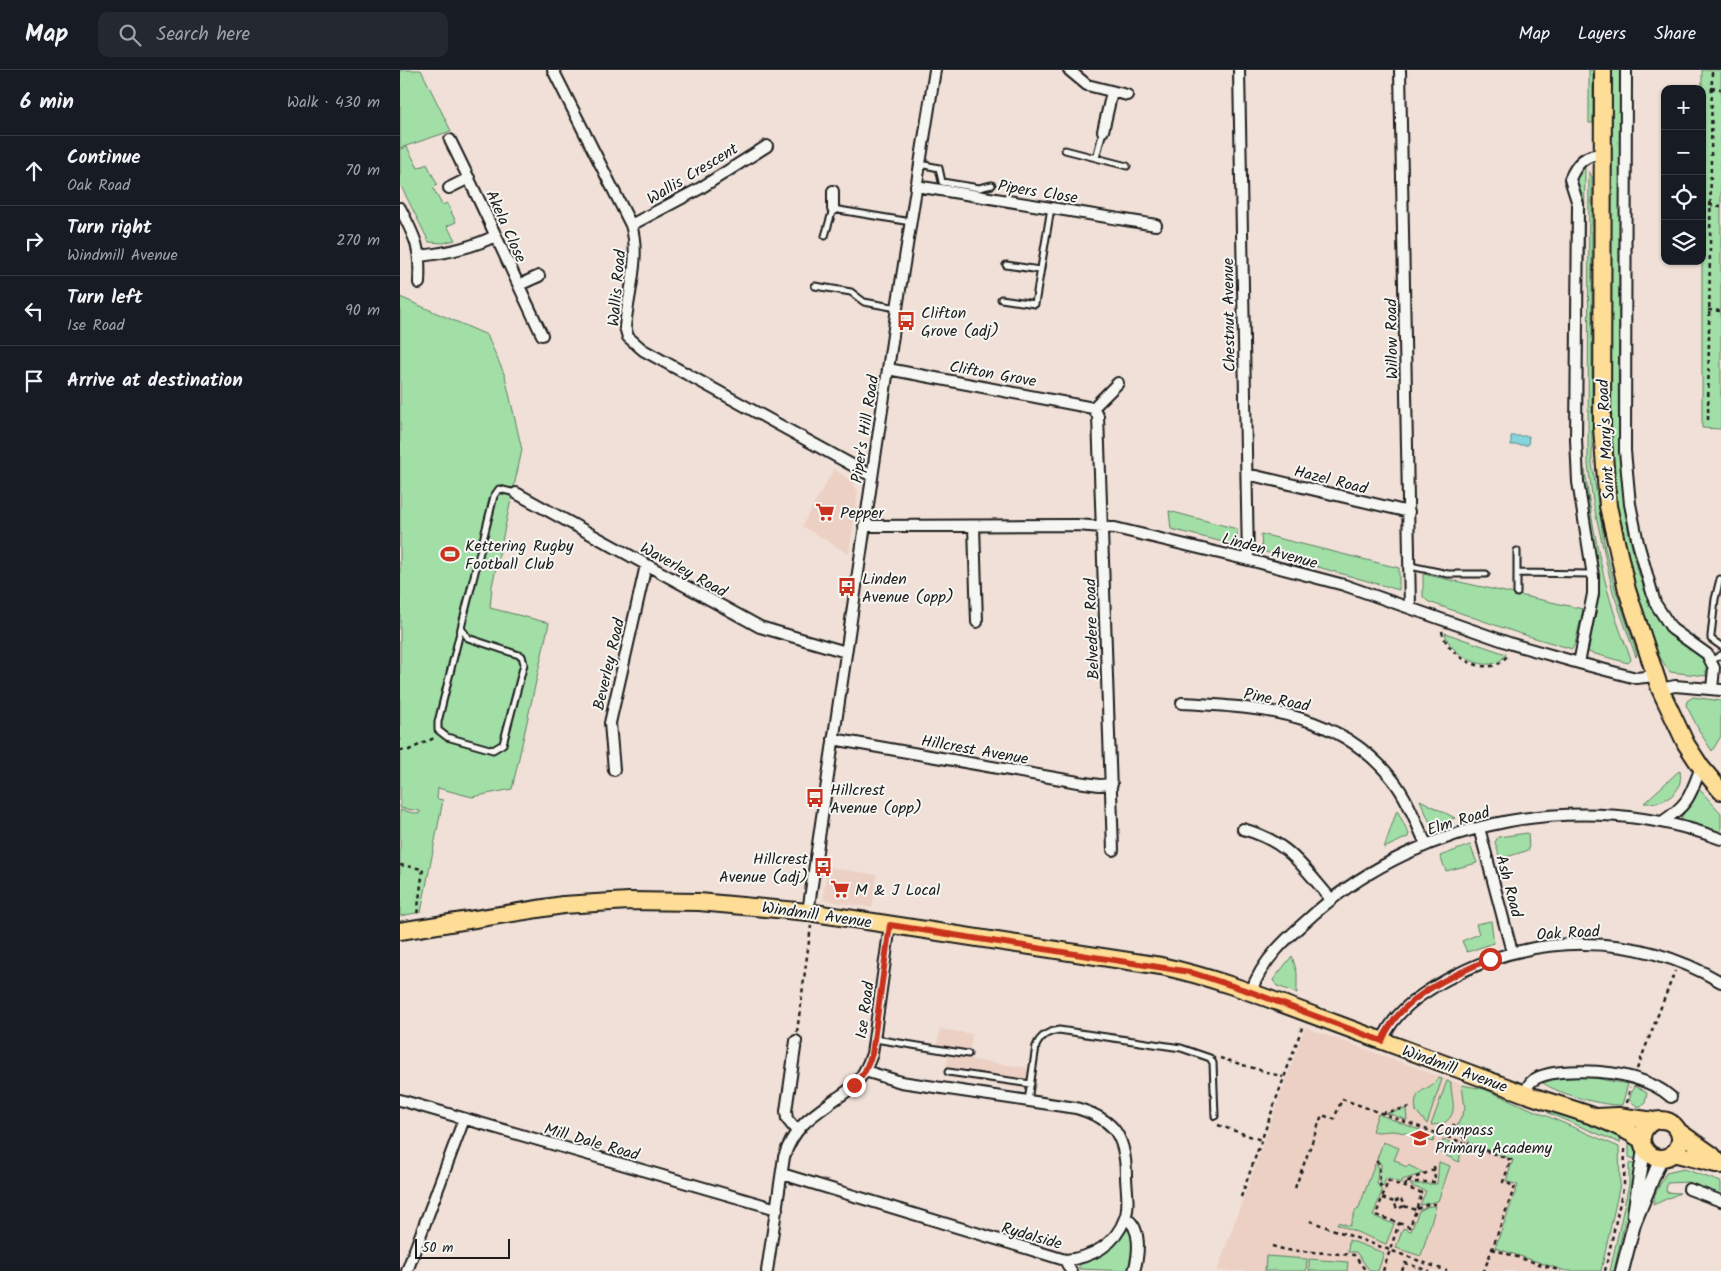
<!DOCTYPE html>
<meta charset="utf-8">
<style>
body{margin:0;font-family:Kalam,sans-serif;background:#242831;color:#f1f3f6}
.controls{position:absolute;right:15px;top:15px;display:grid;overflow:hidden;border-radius:10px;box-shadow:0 1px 4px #0004}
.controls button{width:45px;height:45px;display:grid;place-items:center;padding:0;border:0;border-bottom:1px solid #363941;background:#171b24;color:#f1f3f6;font:25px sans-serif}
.scale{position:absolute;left:15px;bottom:12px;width:95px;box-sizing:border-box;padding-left:5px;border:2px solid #1c1c1c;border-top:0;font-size:14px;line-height:18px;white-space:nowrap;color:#1c1c1c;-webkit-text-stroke:4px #f6f6f2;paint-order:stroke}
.stop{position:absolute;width:15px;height:15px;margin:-11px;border:4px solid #c8321e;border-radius:50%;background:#fff}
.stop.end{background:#c8321e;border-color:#fff;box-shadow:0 1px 5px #0008}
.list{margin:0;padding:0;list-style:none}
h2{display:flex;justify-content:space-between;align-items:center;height:65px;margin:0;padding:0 20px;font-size:21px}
h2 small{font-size:16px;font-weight:400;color:#9ea1a6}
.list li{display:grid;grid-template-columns:32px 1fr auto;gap:15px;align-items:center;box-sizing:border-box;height:70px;padding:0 20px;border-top:1px solid #363941}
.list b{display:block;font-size:19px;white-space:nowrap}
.list p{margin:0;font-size:16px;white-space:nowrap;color:#9ea1a6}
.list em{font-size:16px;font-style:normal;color:#9ea1a6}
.icon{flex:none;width:28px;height:28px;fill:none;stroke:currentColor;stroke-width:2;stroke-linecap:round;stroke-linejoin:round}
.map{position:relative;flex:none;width:1321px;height:1201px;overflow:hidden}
header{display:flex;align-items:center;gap:30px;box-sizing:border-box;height:70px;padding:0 25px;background:#171b24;border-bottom:1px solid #363941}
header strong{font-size:24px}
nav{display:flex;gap:28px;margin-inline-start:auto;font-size:18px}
.search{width:350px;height:45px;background:#242831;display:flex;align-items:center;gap:12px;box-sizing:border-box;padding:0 18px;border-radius:10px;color:#9ea1a6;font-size:19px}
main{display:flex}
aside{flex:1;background:#171b24}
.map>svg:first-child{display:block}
</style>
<header>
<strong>Map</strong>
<div class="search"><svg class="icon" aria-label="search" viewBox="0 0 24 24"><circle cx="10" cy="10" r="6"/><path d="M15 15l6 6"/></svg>Search here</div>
<nav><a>Map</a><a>Layers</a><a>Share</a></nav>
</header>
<main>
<aside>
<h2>6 min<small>Walk · 430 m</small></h2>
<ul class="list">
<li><svg class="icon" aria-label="ahead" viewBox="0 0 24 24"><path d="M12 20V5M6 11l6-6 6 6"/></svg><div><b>Continue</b><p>Oak Road</p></div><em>70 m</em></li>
<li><svg class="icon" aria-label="right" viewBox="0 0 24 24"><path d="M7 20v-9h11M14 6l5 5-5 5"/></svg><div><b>Turn right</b><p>Windmill Avenue</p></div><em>270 m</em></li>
<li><svg class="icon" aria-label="left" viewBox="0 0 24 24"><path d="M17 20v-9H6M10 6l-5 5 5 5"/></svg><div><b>Turn left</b><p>Ise Road</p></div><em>90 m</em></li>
<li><svg class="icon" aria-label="arrive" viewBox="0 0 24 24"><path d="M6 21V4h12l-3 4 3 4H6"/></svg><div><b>Arrive at destination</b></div></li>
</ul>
</aside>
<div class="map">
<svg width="1321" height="1201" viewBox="0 0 1321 1201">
<rect width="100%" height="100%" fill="#f0e0d7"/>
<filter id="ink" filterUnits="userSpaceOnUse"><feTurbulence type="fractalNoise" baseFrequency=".02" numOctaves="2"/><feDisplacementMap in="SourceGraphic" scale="10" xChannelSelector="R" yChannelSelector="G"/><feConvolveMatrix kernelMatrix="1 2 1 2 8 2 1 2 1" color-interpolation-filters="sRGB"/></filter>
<g filter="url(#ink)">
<path fill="#ecd0c4" d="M434 399 452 411 458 422 449 484 402 456Z
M427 797 477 805 472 838 423 830Z
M905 957 1118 1035 1189 1201H817Z
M540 959 572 964 569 987 536 982Z
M548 986 629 998 626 1019 545 1007Z"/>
<path fill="#a1dfa7" stroke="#5e7e62" d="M0 0H21L51 61 0 78Z
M1189 0H1192L1193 4V53H1189Z
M1211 0H1220C1220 82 1219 164 1219 245 1218 337 1213 451 1251 536 1262 561 1282 573 1303 588L1306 593V606L1270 602C1233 557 1215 436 1209 377Z
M1302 0H1321V359L1302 358Z
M7 77 18 98 27 94 37 114 33 118 42 135 47 133 56 152 47 156 55 170 43 173 29 172 0 114V79Z
M1185 98 1184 190H1182V127L1175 110 1177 102Z
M1189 101 1192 107V394L1205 478 1216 521 1237 584 1236 587 1213 522 1193 432 1188 394Z
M0 227 87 265 105 306 122 380 92 516 90 538 149 553 112 719 72 727 38 718 37 729 43 730 21 842 0 846V740L19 744 20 741 0 738Z
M1185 400C1193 463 1205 527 1230 586L1231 590 1228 593 1188 582 1196 542 1198 507 1182 401Z
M769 441 837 459V470L831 474 771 459Z
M861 464 999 498V520L862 481Z
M1023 504 1183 539 1175 574 1172 579 1115 562 1029 532 1023 527Z
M1045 563 1106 584C1093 608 1048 585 1045 563Z
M1293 627 1321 631V666L1312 681 1301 664 1286 635 1287 631Z
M1280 700C1284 724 1265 734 1244 733Z
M1299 719 1321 743V762L1281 749C1283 741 1295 733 1299 719Z
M1020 730 1055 748 1031 755Z
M997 740 1009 764 1008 767 984 778Z
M1128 763 1129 780 1100 789 1095 772 1098 767Z
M1070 775 1077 793 1046 801 1040 786Z
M1091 851 1094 873 1067 882 1062 871 1079 864 1076 854Z
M892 886 897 903V923L877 916 873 910Z
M1188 1007 1228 1014 1222 1035C1203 1036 1159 1024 1143 1013L1159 1008Z
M1039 1008 1042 1009 1027 1054 1016 1041C1012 1017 1029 1022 1039 1008Z
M1047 1011 1051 1012C1050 1028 1061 1044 1042 1054L1031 1055Z
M1062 1015 1084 1019 1219 1077 1220 1114 1201 1201H1166L1095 1178 1118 1115 1106 1111 1113 1090 1070 1073 1057 1056 1065 1039Z
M1234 1016 1247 1023 1245 1034 1238 1037 1229 1030Z
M1006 1039 1007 1050 987 1043 1005 1039Z
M1149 1039 1221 1063 1220 1073 1148 1043Z
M978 1044 1035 1066 1033 1072C1020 1067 1006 1062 992 1061 985 1061 979 1063 972 1061Z
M1043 1070 1062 1076 1059 1092 1039 1082Z
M1229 1071 1233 1073 1237 1090 1229 1087Z
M983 1072 999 1078 994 1090 1000 1092V1094L1007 1097 1008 1095 1024 1103 1002 1110 1001 1113 986 1108 983 1117 980 1112 981 1094 977 1089Z
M1039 1092 1050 1096 1038 1131 1020 1135 1026 1121 1011 1116V1114H1037Z
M1229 1093 1237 1095 1214 1201H1210L1229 1114Z
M975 1094 978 1096 977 1113 982 1121 973 1146 994 1154 986 1174 937 1154 938 1152 950 1156 956 1139 958 1140Z
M1284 1099 1321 1112V1125L1288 1112 1267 1113 1266 1122 1280 1123 1253 1135 1255 1124 1266 1103Z
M1029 1136H1036L1021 1186 996 1178 1003 1158 1011 1161 1019 1141Z
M726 1158 732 1161 733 1190 730 1201 679 1199V1195C700 1187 714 1178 726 1158Z
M949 1170 984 1183 978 1201H970L956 1182H948Z
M866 1186 907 1189 906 1201H865Z
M909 1189 948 1192 947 1201H909Z"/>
<path fill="#84d5dc" stroke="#5a8b8f" d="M1111 366H1129L1128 375H1111Z"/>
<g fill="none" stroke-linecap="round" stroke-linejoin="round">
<g stroke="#1c1c1c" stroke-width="9">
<path id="service" d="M665 80 727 96
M696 88 703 61
M520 94 539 98 542 112 579 118 592 115
M425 166 433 139 511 152
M606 195 640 200
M415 216 451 222 464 232 497 238
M601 229 635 234 651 138
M1117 481V523
M1010 496 1048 504H1086
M1117 503 1192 504
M1320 509 1315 529 1311 566V569L1321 576
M61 558 38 652V660L47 667 93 680 103 674 124 594 122 586 68 568 61 558 94 426 99 419 116 423
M1311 591 1321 585
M475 969 568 984
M548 1002 631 1014
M628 1031 636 976C641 965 648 962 659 960L781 978 810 988 813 993 815 1046"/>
</g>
<g stroke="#1c1c1c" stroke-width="14">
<path id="minor" d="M153 0 231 155C241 187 228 224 225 257L228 267 243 280 472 406
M669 0 687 15 727 25
M839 0 848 489
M1000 0 1010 538
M1226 0 1225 381 1230 434 1238 473 1255 533 1272 559 1307 584 1314 598 1312 619
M703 61 712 22
M50 70C82 134 111 200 142 265
M516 116 756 155
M49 118 69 108
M433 121V139
M0 138C16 169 21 178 19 213
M231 155 299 119 367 76
M20 186C47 183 71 178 95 166
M119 215 139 206
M488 299 693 338
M693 338 698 346 713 780
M693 338 718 313
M847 404 1009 442
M116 423 360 557 446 582
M464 456 677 455 715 458 857 492 944 515 1112 574 1179 593 1236 608 1255 606
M574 456 577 552
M1179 593 1193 524V506L1178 412 1176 369 1178 134 1170 109C1177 93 1185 84 1203 84
M1260 619 1275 616 1321 620
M782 633C863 638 938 641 993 710 1008 729 1016 753 1026 774
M433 669 678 712 699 715 712 714
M214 700 210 653 246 495
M1262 752C1289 734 1290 726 1301 697
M1079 758 1112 882
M843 759C889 772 902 796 931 829
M408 842 497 238 535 0
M851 922C862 889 889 866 915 843 1024 748 1185 718 1321 769
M396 971 386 1041 387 1049 396 1060
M982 971C994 942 1019 925 1046 910 1132 862 1235 861 1321 912
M1125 1024C1127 1019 1128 1014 1132 1011 1151 996 1212 1001 1234 1008 1248 1012 1260 1017 1271 1027
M0 1030 377 1139
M382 1104 665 1190C692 1188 716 1174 725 1148 730 1136 726 1118 726 1106 726 1089 724 1071 713 1058 703 1047 690 1042 676 1038L501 1012 465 1001
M1289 1119 1321 1131
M725 1148C742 1156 739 1185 734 1201
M665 1190 671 1201
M7 1201 64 1049
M367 1201 384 1087C394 1056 412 1046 437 1028 443 1024 450 1020 455 1014 463 1006 468 995 472 984L490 855"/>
</g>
<g stroke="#1c1c1c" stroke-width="16">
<path id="tertiary" d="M1234 1144 1244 1079
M1222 1201 1234 1154 1261 1088"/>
</g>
<g stroke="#1c1c1c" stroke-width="20">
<path id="primary" d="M1203 0 1202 358 1208 436 1227 520 1260 619 1286 674 1301 697 1321 721
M0 861 163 835 229 831 299 832 408 842 761 896C822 909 879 933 937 954 995 976 1054 997 1112 1019 1155 1036 1203 1044 1242 1070
M1197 1047 1218 1046 1254 1051
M1242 1069a19 19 0 1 1 38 0a19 19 0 1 1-38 0Z
M1278 1061 1312 1085 1321 1095
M1273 1083 1316 1094"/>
</g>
<path stroke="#1c1c1c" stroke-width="2.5" stroke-dasharray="4 4" stroke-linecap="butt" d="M1311 18 1321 19
M1309 135 1321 136
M1308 240 1321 241
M1308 350 1312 0
M1042 561C1046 587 1093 612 1108 584
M0 680H9L36 667
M0 795 23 799 17 845
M397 962 411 856
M820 988 883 1007
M1237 999 1275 901
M1227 1033 1230 1017
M982 1043 1011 1037
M1053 1054 1069 1075
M818 1055 861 1070
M976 1091 979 1094 980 1115 985 1120
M988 1111 1022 1123 1010 1157 976 1145Z
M1007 1112H1035L1034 1095
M1005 1117 1007 1111 1036 1099
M895 1118 922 1045 934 1049 942 1029 1111 1090 1103 1112 1115 1116 1084 1201
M841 1127 903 955
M982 1128 994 1132
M1001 1129 1004 1136 997 1139 994 1132Z
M1004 1136 1016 1140
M1017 1139 1029 1134H1037
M910 1151 1047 1201
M872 1176 886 1180 954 1185 966 1201
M1092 1179 1161 1201
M983 1201 999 1153
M1002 1201 1005 1193 1029 1201
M1205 1201 1224 1114 1225 1077"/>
<use href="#service" stroke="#f6f6f2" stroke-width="5"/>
<use href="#minor" stroke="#f6f6f2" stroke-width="10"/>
<use href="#tertiary" stroke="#f6f6f2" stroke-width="12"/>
<use href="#primary" stroke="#fedd96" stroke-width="16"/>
</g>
</g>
<g fill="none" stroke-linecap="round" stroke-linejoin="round" filter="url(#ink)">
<path stroke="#c8321e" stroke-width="6" d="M454 1015 465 1001 472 984 490 855 790 902 851 922 982 971C999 928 1049 907 1090 889"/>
</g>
<defs>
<g id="bus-bare" transform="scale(1.5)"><path d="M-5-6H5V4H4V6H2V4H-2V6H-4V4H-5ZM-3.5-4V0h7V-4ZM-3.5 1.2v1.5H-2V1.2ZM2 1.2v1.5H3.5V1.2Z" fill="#c8321e" stroke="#f6f6f2" stroke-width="2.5" paint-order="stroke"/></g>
<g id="supermarket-bare" transform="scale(1.5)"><path d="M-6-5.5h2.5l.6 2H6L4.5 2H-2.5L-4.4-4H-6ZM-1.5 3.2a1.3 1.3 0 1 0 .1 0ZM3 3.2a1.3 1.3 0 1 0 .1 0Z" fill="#c8321e" stroke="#f6f6f2" stroke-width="2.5" paint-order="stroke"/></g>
<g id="stadium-bare" transform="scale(1.5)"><path d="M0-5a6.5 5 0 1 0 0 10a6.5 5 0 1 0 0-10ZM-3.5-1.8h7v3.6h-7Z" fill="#c8321e" stroke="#f6f6f2" stroke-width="2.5" paint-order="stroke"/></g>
<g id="school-bare" transform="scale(1.5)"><path d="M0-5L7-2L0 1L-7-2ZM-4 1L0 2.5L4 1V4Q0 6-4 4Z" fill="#c8321e" stroke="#f6f6f2" stroke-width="2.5" paint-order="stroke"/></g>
</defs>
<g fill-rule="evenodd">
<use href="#bus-bare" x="506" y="251"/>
<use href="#supermarket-bare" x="425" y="442"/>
<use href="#stadium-bare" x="50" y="484"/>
<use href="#bus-bare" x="447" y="517"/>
<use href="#bus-bare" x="415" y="728"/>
<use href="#bus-bare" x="423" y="797"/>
<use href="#supermarket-bare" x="440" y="819"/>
<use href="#school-bare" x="1020" y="1068"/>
</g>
<g text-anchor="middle" stroke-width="4" stroke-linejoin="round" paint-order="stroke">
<g font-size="16" fill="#1c1c1c" stroke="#f6f6f2">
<text transform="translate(292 103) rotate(-31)" y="6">Wallis Crescent</text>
<text transform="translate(638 121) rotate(9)" y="6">Pipers Close</text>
<text transform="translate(107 156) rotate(66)" y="6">Akela Close</text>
<text transform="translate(216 218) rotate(-85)" y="6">Wallis Road</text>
<text transform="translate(828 245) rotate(-91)" y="6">Chestnut Avenue</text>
<text transform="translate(991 269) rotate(-91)" y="6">Willow Road</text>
<text transform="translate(593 303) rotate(10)" y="6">Clifton Grove</text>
<text transform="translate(464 359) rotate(-81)" y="6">Piper's Hill Road</text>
<text transform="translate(1205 370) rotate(-93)" y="6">Saint Mary's Road</text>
<text transform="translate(931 409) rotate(14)" y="6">Hazel Road</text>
<text transform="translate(870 480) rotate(15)" y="6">Linden Avenue</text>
<text transform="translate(284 499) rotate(29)" y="6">Waverley Road</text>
<text transform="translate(691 559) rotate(-92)" y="6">Belvedere Road</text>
<text transform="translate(208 594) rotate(-77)" y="6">Beverley Road</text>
<text transform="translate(877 629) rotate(11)" y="6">Pine Road</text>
<text transform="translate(575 679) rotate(10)" y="6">Hillcrest Avenue</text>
<text transform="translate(1058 750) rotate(-17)" y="6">Elm Road</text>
<text transform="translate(1110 816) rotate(75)" y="6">Ash Road</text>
<text transform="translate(417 844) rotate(8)" y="6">Windmill Avenue</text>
<text transform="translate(1168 862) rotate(-3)" y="6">Oak Road</text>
<text transform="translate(464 940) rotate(-82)" y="6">Ise Road</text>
<text transform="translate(1055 998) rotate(20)" y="6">Windmill Avenue</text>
<text transform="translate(192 1071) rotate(16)" y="6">Mill Dale Road</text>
<text transform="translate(632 1165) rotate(16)" y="6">Rydalside</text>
</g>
<g font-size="16" fill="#1c1c1c" stroke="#f6f6f2" text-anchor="start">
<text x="521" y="248">Clifton<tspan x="521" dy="18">Grove (adj)</tspan></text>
<text x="440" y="448">Pepper</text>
<text x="65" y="481">Kettering Rugby<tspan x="65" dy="18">Football Club</tspan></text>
<text x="462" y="514">Linden<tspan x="462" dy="18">Avenue (opp)</tspan></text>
<text x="430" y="725">Hillcrest<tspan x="430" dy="18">Avenue (opp)</tspan></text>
<text x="408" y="794" text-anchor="end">Hillcrest<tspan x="408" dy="18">Avenue (adj)</tspan></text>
<text x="455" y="825">M &amp; J Local</text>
<text x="1035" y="1065">Compass<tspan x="1035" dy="18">Primary Academy</tspan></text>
</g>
</g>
</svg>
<div class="controls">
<button>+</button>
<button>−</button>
<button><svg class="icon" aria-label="locate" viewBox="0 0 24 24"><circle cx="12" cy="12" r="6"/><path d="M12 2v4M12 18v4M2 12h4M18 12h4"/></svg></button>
<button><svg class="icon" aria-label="layers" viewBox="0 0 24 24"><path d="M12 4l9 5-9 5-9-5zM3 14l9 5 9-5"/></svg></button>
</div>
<div class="scale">50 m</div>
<div class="stop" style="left:1090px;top:889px"></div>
<div class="stop end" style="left:454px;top:1015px"></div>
</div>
</main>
